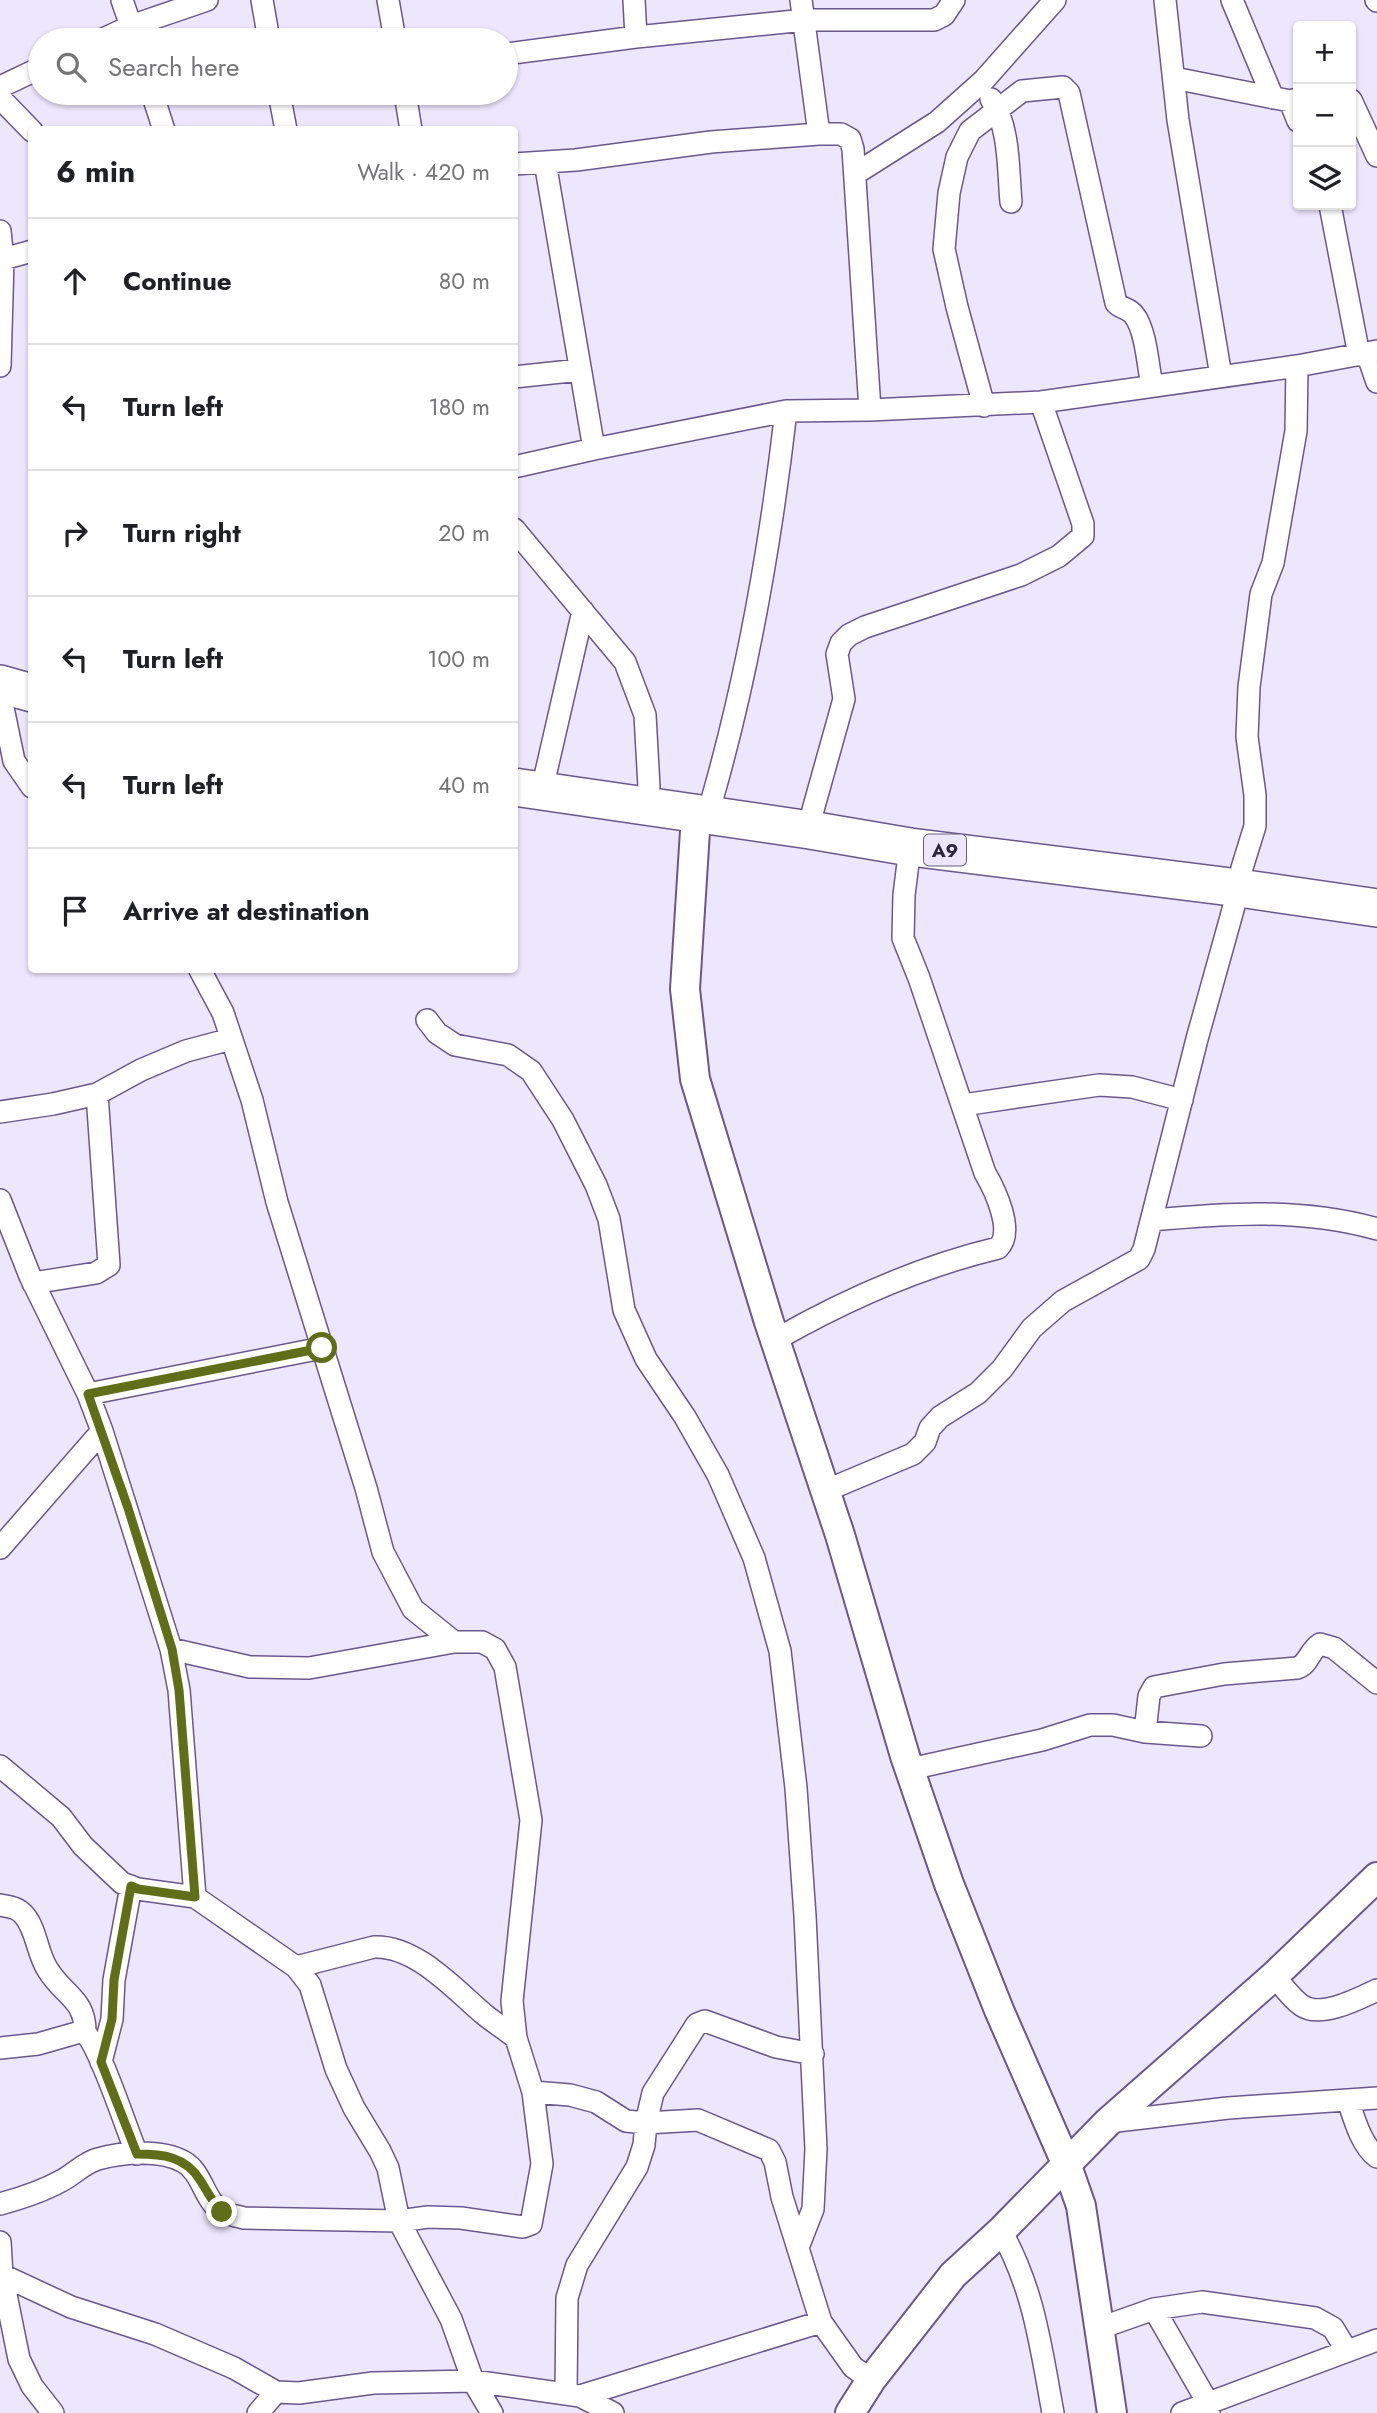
<!DOCTYPE html>
<meta charset="utf-8">
<style>
body{margin:0;font-family:Jost,sans-serif;background:#f2f2f2;color:#202124}
.controls{position:absolute;right:21px;top:21px;display:grid;overflow:hidden;border-radius:7px;box-shadow:0 2px 5px #0004}
.controls button{width:63px;height:63px;display:grid;place-items:center;padding:0;border:0;border-bottom:2px solid #e0e0e0;background:#fff;color:#202124;font:35px sans-serif}
.stop{position:absolute;width:21px;height:21px;margin:-16px;border:5px solid #616e19;border-radius:50%;background:#fff}
.stop.end{background:#616e19;border-color:#fff;box-shadow:0 2px 7px #0008}
.list{margin:0;padding:0;list-style:none}
h2{display:flex;justify-content:space-between;align-items:center;height:91px;margin:0;padding:0 28px;font-size:30px}
h2 small{font-size:23px;font-weight:400;color:#757577}
.list li{display:grid;grid-template-columns:46px 1fr auto;gap:21px;align-items:center;box-sizing:border-box;height:126px;padding:0 28px;border-top:2px solid #e0e0e0}
.list b{display:block;font-size:26px;white-space:nowrap}
.list em{font-size:23px;font-style:normal;color:#757577}
.icon{flex:none;width:38px;height:38px;fill:none;stroke:currentColor;stroke-width:2;stroke-linecap:round;stroke-linejoin:round}
.map{position:relative;flex:none;width:1377px;height:2413px;overflow:hidden}
.search{position:absolute;background:#fff;box-shadow:0 2px 5px #0004;left:28px;top:28px;width:490px;height:77px;display:flex;align-items:center;gap:18px;box-sizing:border-box;padding:0 24px;border-radius:38px;color:#757577;font-size:26px}
.panel{position:absolute;background:#fff;box-shadow:0 2px 5px #0004;left:28px;top:126px;width:490px;height:847px;border-radius:7px}
.map>svg:first-child{display:block}
</style>
<div class="map">
<svg width="1377" height="2413" viewBox="0 0 1377 2413">
<rect width="100%" height="100%" fill="#ede7fe"/>
<g fill="none" stroke-linecap="round" stroke-linejoin="round">
<g stroke="#69588b" stroke-width="24">
<path id="street" d="M122 0 135 38
M262 0 269 40
M388 0 395 40
M634 0 636 37
M801 0 819 134
M1165 0 1178 120 1221 376
M1232 0 1273 98
M1376 0 1377 1
M101 40 131 26 207 0
M506 54 636 37 805 20H934L944 15 954 0
M1174 78 1290 101 1298 99
M0 87 40 68
M152 93 164 130
M279 93 286 130
M405 93 411 130
M0 98 32 131
M991 99C1010 127 1008 169 1011 202
M1351 100 1377 156
M1290 101 1298 121
M545 162 594 449
M514 164 576 160 711 142 819 134H841L850 139 853 149 870 410
M855 174 937 122 984 80 1055 0
M1330 205 1359 355
M0 231 3 260 0 366
M0 260 32 251
M1367 353 1377 382
M514 377 580 370
M984 406 957 307 944 249 949 193 957 157 970 131 1022 91 1063 87 1069 93 1116 303C1122 309 1129 308 1134 315 1146 330 1148 366 1152 386
M514 467 594 449 786 411 870 410 1041 402 1297 366 1377 351
M514 529 625 662 645 715 649 787
M0 693 14 761 32 787
M546 772 583 611
M713 796C749 670 771 541 786 411
M813 810 844 699 837 654 841 643 849 635 865 627 1021 575 1059 556 1083 536V524L1041 402
M1242 868 1255 826V795L1247 737 1249 687 1261 594 1273 563 1296 431 1297 366
M200 970 223 1013 252 1100 277 1202 366 1488 383 1552 413 1609 454 1642
M427 1020 437 1033 455 1045 508 1055 531 1071 563 1120 596 1185 609 1219 624 1310 646 1359 685 1417 718 1475 754 1558 780 1651 796 1788 805 1916 816 2149 813 2209 799 2245
M963 1105 1099 1085 1132 1087 1182 1100
M0 1112 53 1104 97 1094 141 1070 186 1051 231 1039
M0 1200 30 1276 88 1394 102 1431 171 1649 179 1690 195 1897
M1152 1220C1229 1213 1302 1208 1377 1229
M33 1283 96 1273 109 1265 97 1094
M775 1340C845 1300 919 1267 998 1248 1015 1232 995 1190 985 1173L919 978 903 938 904 895 910 847
M88 1394 322 1348
M825 1491 913 1454 925 1442 930 1428 940 1417 978 1393 1002 1369 1032 1328 1063 1301 1139 1259 1144 1249 1197 1039 1239 888
M0 1548 102 1431
M1145 1732 1149 1696 1154 1687 1224 1674 1297 1668C1309 1664 1309 1651 1320 1644L1334 1648 1377 1683
M0 1766 61 1817 83 1846 122 1883 138 1889 195 1897 296 1967 310 1985 336 2069 354 2108 380 2151 388 2168 399 2221 451 2319 473 2381 492 2413
M910 1769 1042 1740 1090 1725H1113L1145 1732 1201 1736
M0 1905C10 1907 17 1907 24 1915 37 1930 37 1954 48 1970 63 1995 86 1999 85 2033 100 2046 127 2131 137 2154
M296 1967 374 1947C416 1945 455 1990 485 2015 495 2023 506 2030 516 2038
M1274 1976C1282 1985 1291 1998 1301 2005 1320 2019 1358 1999 1377 1990
M0 2048 38 2044 80 2032 85 2033
M101 2062 112 2019 114 1980 131 1886
M533 2092 570 2095 596 2102 626 2121 646 2123 698 2120 769 2150 775 2162 782 2197 821 2322 853 2367 871 2380
M1348 2100C1354 2118 1361 2145 1377 2157
M1108 2122 1228 2108 1377 2098
M0 2204C22 2198 41 2192 61 2181 73 2175 85 2162 98 2159 123 2152 161 2149 184 2162 203 2173 204 2202 223 2212 229 2215 238 2216 244 2218L399 2221 428 2217 461 2218 523 2227 531 2224 542 2164 533 2092 516 2038 512 2001 531 1820 505 1667 495 1649 482 1642H454L309 1668 250 1667 171 1649
M1001 2231C1034 2289 1041 2348 1053 2413
M0 2242 2 2275 19 2359 32 2386 53 2413
M0 2274 71 2307 155 2334 234 2368 276 2392 299 2393 373 2383 473 2381 580 2396 613 2413
M1154 2309 1208 2403 1209 2413
M1100 2328 1154 2309 1202 2302 1315 2318 1333 2328 1347 2351
M566 2394 567 2298 577 2265 637 2167 644 2145 646 2123 653 2093 697 2024 705 2021 776 2047 813 2054
M580 2396 821 2322
M258 2413 276 2392
M1182 2413 1377 2340"/>
</g>
<g stroke="#69588b" stroke-width="32">
<path id="secondary" d="M696 815 685 989 695 1079 769 1322 840 1535 905 1756 949 1884 999 2010 1066 2163 1081 2206 1112 2413
M850 2413 871 2380 953 2275 1001 2231 1108 2122 1274 1976 1377 1877"/>
</g>
<g stroke="#69588b" stroke-width="40">
<path id="highway" d="M0 684 32 693
M514 787 810 830 910 847 1239 888 1377 908"/>
</g>
<use href="#street" stroke="#fff" stroke-width="21"/>
<use href="#secondary" stroke="#fff" stroke-width="28"/>
<use href="#highway" stroke="#fff" stroke-width="37"/>
</g>
<g fill="none" stroke-linecap="round" stroke-linejoin="round">
<path stroke="#616e19" stroke-width="9" d="M222 2212C212 2202 208 2192 200 2180 185 2156 162 2154 137 2154L101 2062 112 2019 114 1980 131 1886 138 1889 195 1897 179 1690 172 1649 128 1508 88 1394 322 1348"/>
</g>
<g text-anchor="middle" stroke-width="7" stroke-linejoin="round" paint-order="stroke">
<rect fill="#ede7fe" stroke="#676077" stroke-width="2" x="924" y="834.5" width="42" height="31" rx="5"/>
<g font-size="19" font-weight="bold" fill="#2d263d">
<text x="945" y="857">A9</text>
</g>
</g>
</svg>
<div class="controls">
<button>+</button>
<button>−</button>
<button><svg class="icon" aria-label="layers" viewBox="0 0 24 24"><path d="M12 4l9 5-9 5-9-5zM3 14l9 5 9-5"/></svg></button>
</div>
<div class="stop" style="left:322px;top:1348px"></div>
<div class="stop end" style="left:222px;top:2212px"></div>
<div class="search"><svg class="icon" aria-label="search" viewBox="0 0 24 24"><circle cx="10" cy="10" r="6"/><path d="M15 15l6 6"/></svg>Search here</div>
<section class="panel">
<h2>6 min<small>Walk · 420 m</small></h2>
<ul class="list">
<li><svg class="icon" aria-label="ahead" viewBox="0 0 24 24"><path d="M12 20V5M6 11l6-6 6 6"/></svg><div><b>Continue</b></div><em>80 m</em></li>
<li><svg class="icon" aria-label="left" viewBox="0 0 24 24"><path d="M17 20v-9H6M10 6l-5 5 5 5"/></svg><div><b>Turn left</b></div><em>180 m</em></li>
<li><svg class="icon" aria-label="right" viewBox="0 0 24 24"><path d="M7 20v-9h11M14 6l5 5-5 5"/></svg><div><b>Turn right</b></div><em>20 m</em></li>
<li><svg class="icon" aria-label="left" viewBox="0 0 24 24"><path d="M17 20v-9H6M10 6l-5 5 5 5"/></svg><div><b>Turn left</b></div><em>100 m</em></li>
<li><svg class="icon" aria-label="left" viewBox="0 0 24 24"><path d="M17 20v-9H6M10 6l-5 5 5 5"/></svg><div><b>Turn left</b></div><em>40 m</em></li>
<li><svg class="icon" aria-label="arrive" viewBox="0 0 24 24"><path d="M6 21V4h12l-3 4 3 4H6"/></svg><div><b>Arrive at destination</b></div></li>
</ul>
</section>
</div>
